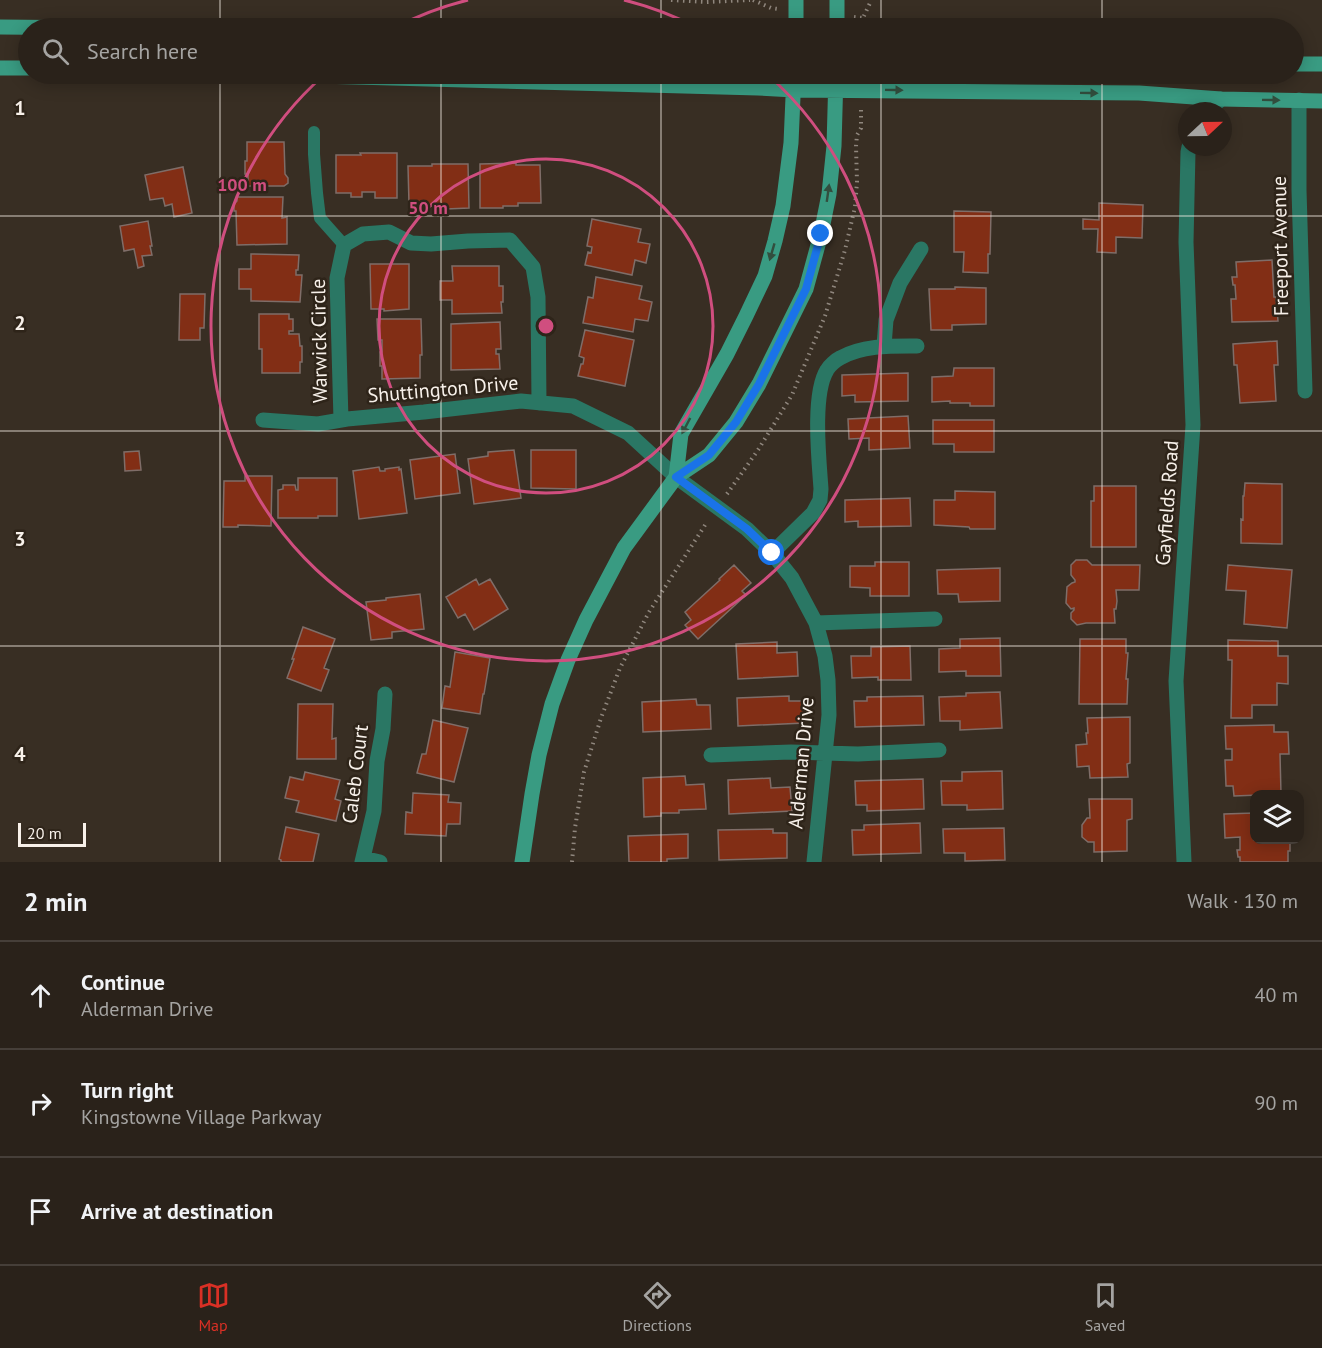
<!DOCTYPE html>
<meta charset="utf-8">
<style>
body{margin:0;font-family:"PT Sans",sans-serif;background:#322a23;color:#f1f3f6}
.controls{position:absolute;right:18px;bottom:18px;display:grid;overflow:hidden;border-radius:12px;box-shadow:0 3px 15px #0003}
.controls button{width:54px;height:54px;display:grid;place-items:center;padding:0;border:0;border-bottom:2px solid #463f39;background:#2a221a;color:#f1f3f6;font:30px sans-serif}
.compass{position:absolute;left:1178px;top:102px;width:54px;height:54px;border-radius:50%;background:#2a221a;box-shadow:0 3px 15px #0003;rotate:68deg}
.scale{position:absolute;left:18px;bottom:15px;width:68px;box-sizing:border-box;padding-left:6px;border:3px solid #f8f1ea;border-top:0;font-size:16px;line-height:21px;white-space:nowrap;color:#f8f1ea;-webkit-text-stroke:4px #2e2419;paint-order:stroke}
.stop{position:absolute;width:18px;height:18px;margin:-14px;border:4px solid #1a73e8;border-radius:50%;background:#fff}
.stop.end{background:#1a73e8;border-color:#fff;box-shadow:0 2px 6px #0008}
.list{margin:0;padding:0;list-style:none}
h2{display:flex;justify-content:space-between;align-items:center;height:78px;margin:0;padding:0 24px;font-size:26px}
h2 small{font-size:20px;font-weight:400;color:#a5a4a2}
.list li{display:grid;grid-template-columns:39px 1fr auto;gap:18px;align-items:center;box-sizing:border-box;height:108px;padding:0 24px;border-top:2px solid #463f39}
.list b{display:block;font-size:22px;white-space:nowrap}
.list p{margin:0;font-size:20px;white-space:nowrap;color:#a5a4a2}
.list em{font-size:20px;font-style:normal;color:#a5a4a2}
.icon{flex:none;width:33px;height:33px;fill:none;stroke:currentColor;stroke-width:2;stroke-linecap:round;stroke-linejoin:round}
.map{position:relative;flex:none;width:1322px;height:862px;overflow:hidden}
.search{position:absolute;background:#2a221a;box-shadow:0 3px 15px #0003;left:18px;right:18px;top:18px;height:66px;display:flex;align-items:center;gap:15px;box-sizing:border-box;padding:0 21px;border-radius:33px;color:#a5a4a2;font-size:22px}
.sheet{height:402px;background:#2a221a}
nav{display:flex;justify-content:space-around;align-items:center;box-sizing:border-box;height:84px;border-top:2px solid #463f39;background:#2a221a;font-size:16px;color:#a5a4a2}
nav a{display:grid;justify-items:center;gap:3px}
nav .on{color:#d93025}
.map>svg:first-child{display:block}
</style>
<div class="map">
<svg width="1322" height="862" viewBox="0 0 1322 862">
<rect width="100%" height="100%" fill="#382e23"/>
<path fill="#822e15" stroke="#7f6d68" stroke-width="1.5" d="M247 142H284L285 174 288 178V183L284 186H248V174H245V161H247Z
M360 153H397V198H375V192H362V197H351V193H336V155H361Z
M516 163V165H540L541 203H518V206H503V208H480V164Z
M432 164H468L469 208 446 209 445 204H435V206L421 207V204H409L408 166H432Z
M183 167 192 213 174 217 172 204 165 206 163 198 150 200 145 175Z
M237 197H283L282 218 287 217V244L237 245 236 211H234V204L237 201Z
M1099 203 1143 205 1142 238 1116 237V253L1097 252 1098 229H1083V219L1099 220Z
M954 211 991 212 990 254H988V273L963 272 964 252H954Z
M592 219 641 229 638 242 650 244 646 263 635 260 632 275 585 265 588 252 591 253 592 247 587 246Z
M148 221 152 246H150L152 255 142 256 144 266 138 268 134 249 124 251 120 226Z
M251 254 299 255 298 270H296V275H302L300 302 251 301V289H239V269H251Z
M1272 260 1274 297H1276L1278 321 1232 322 1231 299H1236L1235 285H1233L1232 277H1237L1236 262Z
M370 264H409V309L384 311V309H371Z
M452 266H499V286H503V302H501L502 313 452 314V300H440V281H453Z
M596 277 642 286 639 299 652 302 648 321 635 319 633 332 583 323 588 297 593 298Z
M955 287 986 288V324L952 325V330H931L929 289H955Z
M180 294H205L204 328H200V340H179Z
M259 314H289V319H293V331H289V334H299L300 346H302V362H300V373H262V349H259Z
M377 319H421L422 355H420V378L382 379V366H380V352H382V340H378Z
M500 322 501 349H496V354H499L500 369 451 370V324Z
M585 330 634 340 625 386 578 376 581 364H583L584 358 579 356Z
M1277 341 1278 365H1274L1276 401 1240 403 1237 365H1234L1233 344Z
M954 368H994V406H970V403H950V401L932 402V377L953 376Z
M908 373V401L855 402V395L842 396V375Z
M908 416 910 448 869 450V438L849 439 848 419Z
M933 420H994V452H954V444H933Z
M514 450 521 498 474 504 468 459 488 456V452Z
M531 450H576V489L531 488Z
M139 451 141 470 125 471 124 452Z
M455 454 460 493 415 499 410 460Z
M379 467 380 471H385V469L399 467V470L401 469 407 513 359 519 353 471Z
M245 476H272L271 526 238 525V527H223L224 481H245Z
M298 478H337V516H318V518H278V490L283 489V485H295L296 490H298Z
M1245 483 1282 484V544L1241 543V519L1243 520V496H1244Z
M1094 486H1136V547H1091V501H1094Z
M955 491 995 492V529H970L969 527 934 525V500H955Z
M910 498 911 526 858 527V521L845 522V500Z
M1076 560H1087L1092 565H1140L1139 590H1116L1117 601 1116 609H1114L1115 623H1086L1077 625 1071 619V613L1074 610V608L1071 609 1066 603 1067 587 1072 583 1075 582V580L1071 575V565Z
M875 562H909V596H870V588L850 587V566H875Z
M734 565 751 583 742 591 746 595 698 639 685 625 691 620 685 612 720 580 719 579Z
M1228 565 1292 570 1287 628 1244 624 1246 591 1226 590Z
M1000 568V601L959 602 958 594H938L937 570Z
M476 579 479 585 490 579 508 609 474 630 465 614 458 618 446 597Z
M420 594 424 629 392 632V638L371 640 366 602 386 600V598Z
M303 627 335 639 324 668 329 670 321 691 287 678 294 659H292Z
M1000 638 1001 676H966V671L939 672V649L960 648V639Z
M1080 639H1126V653H1128L1126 679H1128L1127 704H1079Z
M1228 640 1278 641V656H1288V684L1277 683V705H1252V718H1231L1232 660H1228Z
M777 642V653L797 652 798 676 738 679 736 644Z
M910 646 911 680H878V677L852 678 851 656H871V647Z
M455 652 490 658 484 694H483L480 714 442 708 445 686 450 687Z
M1000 692 1002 728 960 730V721H940L939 697 966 696V693Z
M789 696V701H803L804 723 738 726 737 698Z
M923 696 924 725 855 727 854 701H867V697Z
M696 699 697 705H710L711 729 643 732 642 702Z
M298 704H333L332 739 336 738V759H297Z
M1130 717V763L1127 764 1128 777 1090 778 1089 766 1077 767 1076 745 1087 744 1086 733H1088L1087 718Z
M433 720 468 728 454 782 417 773 422 754H426Z
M1274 725V732H1288L1289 754H1280L1281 794 1234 796 1233 786H1226L1225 760H1232V749H1226L1225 726Z
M1002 771 1003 809 967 810V805H942L941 781H962V772Z
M305 772 340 780 335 799 341 801 336 821 296 812 299 801 285 798 290 777 303 780Z
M685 776 686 785 704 784 706 809 679 810V813H661V816L644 817 643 778Z
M770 778 771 788 790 787 792 811 729 814 728 780Z
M923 779 924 809 867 811V805H856L855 781Z
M413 793 449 795 448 802 461 803 460 824H447L446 836 405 834 406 812 412 813Z
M1089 799H1132V819L1127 820V851L1094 852V842H1088L1082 837V825L1087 818H1090Z
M1254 813V840H1298H1290V851H1288V862H1240V857H1238L1237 850H1240V837L1225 838 1224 814Z
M920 823 921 853 853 855 852 830H864V825Z
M286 827 319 834 313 862H281V860L279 859Z
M1004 828 1005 860 965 861V853H944L943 829Z
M773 829V833H787V858L719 860 718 830Z
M688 834V858L667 859V862H629L628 836Z"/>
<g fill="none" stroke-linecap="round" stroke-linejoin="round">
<path stroke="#90877e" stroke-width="4" stroke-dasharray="1.5 4.5" stroke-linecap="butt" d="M671 0 706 2 750 0
M753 0 771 8 778 9
M854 17 863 18
M863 28V18L870 3V0
M727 494 758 450 792 395 825 316 845 250 855 207 857 182 856 146 857 135 861 128V107
M572 862 575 828 584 772 601 718 620 668 649 612 707 522"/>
<path stroke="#2a7764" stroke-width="12" d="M314 132V154L317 193 320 218 344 245"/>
<path stroke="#2a7764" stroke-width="15" d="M1299 100V190L1305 391
M1208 111 1221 99
M884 346 886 320 900 283 921 249
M263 420 318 424 347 419 424 412 521 401 573 406 628 433 676 477 747 529 772 553 792 578 816 623 825 656 828 680 829 715 814 862
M341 420 337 278 344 245 363 234 389 232 411 243 431 244 468 241 510 240 533 267 538 297 539 403
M772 553 813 513 820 500 821 489C819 460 812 394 827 370 829 366 836 360 840 358 863 345 892 346 917 346
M816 623 935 619
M711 755 791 752 858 754 939 750
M363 858 380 862
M362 862 374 811 377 761 383 729 385 694
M1184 862 1176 681 1193 425 1186 242 1188 152 1189 147"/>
<path stroke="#399b82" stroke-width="15" d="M0 27 102 28
M796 28V0
M837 28V0
M1294 64H1322
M0 68H28
M245 74 758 88 794 90 1139 93 1221 99 1322 101
M676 477 681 434 727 354 746 316 765 276 775 241 783 206 791 143 794 74
M522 862 532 794 539 755 552 704 568 660 586 620 624 548 676 477 709 455 736 422 759 384 806 289 821 234 829 194 834 146 836 74"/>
</g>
<defs><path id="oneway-solid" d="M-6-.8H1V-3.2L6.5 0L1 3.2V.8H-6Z" transform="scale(1.5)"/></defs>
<g fill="#324e3e">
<use href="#oneway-solid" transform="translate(894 90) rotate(1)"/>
<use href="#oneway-solid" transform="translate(1089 93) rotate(1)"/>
<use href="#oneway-solid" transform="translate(1271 100) rotate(1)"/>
<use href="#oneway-solid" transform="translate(828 193) rotate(-82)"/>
<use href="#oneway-solid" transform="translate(772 252) rotate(106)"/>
<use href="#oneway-solid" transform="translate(686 426) rotate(118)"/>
</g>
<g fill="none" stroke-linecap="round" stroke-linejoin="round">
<path stroke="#1a73e8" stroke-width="8" d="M772 553 747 529 676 477 709 455 736 422 759 384 806 289 821 234"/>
</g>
<path fill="none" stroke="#f8f1ea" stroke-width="1.5" stroke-opacity="0.55" d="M220 0V28M441 0V28M661 0V28M881 0V28M1102 0V28M220 74V862M441 74V862M661 74V862M881 74V862M1102 74V862M0 216H1322M0 431H1322M0 646H1322"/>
<g fill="none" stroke="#d04e7f" stroke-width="3">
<circle cx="546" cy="326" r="167"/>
<path d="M394 28A335 335 0 0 1 468 0M624 0A335 335 0 0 1 698 28M768 75A335 335 0 1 1 324 75"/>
</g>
<g text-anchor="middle" stroke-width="5" stroke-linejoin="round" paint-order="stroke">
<g font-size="20" fill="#f8f1ea" stroke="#2e2419">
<text transform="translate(1280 246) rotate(-91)" y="7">Freeport Avenue</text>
<text transform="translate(319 341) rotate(-91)" y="7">Warwick Circle</text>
<text transform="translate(443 389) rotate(-5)" y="7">Shuttington Drive</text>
<text transform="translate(1167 503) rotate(-86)" y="7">Gayfields Road</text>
<text transform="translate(801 763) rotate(-85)" y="7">Alderman Drive</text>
<text transform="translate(355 774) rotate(-83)" y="7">Caleb Court</text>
</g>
</g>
<g font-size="20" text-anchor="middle" font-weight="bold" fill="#f8f1ea" stroke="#2e2419" stroke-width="5" stroke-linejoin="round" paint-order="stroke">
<text x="20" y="115">1</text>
<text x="20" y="330">2</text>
<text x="20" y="546">3</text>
<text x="20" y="761">4</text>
</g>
<circle cx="546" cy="326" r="9" fill="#d04e7f" stroke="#2e2419" stroke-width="3"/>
<g font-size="18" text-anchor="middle" font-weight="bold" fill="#d04e7f" stroke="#2e2419" stroke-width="5" stroke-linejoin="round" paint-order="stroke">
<text x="242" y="191">100 m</text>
<text x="428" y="214">50 m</text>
</g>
</svg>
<div class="controls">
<button><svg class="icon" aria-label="layers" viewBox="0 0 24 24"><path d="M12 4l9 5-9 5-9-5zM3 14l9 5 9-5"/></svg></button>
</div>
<svg class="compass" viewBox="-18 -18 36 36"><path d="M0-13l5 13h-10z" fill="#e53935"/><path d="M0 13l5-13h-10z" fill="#a5a4a2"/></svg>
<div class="scale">20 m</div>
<div class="stop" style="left:772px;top:553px"></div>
<div class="stop end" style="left:821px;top:234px"></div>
<div class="search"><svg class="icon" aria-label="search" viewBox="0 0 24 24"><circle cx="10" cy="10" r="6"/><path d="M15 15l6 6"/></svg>Search here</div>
</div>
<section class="sheet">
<h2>2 min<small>Walk · 130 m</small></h2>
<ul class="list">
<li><svg class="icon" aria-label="ahead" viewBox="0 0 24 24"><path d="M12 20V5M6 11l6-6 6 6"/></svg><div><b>Continue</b><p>Alderman Drive</p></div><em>40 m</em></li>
<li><svg class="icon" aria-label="right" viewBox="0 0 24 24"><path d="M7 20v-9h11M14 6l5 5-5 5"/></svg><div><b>Turn right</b><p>Kingstowne Village Parkway</p></div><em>90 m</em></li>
<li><svg class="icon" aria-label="arrive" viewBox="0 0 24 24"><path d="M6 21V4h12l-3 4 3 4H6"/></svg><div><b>Arrive at destination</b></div></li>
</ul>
</section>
<nav>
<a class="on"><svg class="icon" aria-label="map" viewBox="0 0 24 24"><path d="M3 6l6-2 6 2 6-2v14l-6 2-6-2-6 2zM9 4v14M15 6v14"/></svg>Map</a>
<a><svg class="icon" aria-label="directions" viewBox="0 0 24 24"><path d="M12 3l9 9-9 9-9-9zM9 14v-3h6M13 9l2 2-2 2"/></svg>Directions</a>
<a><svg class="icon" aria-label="saved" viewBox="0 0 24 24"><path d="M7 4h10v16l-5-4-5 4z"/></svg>Saved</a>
</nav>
